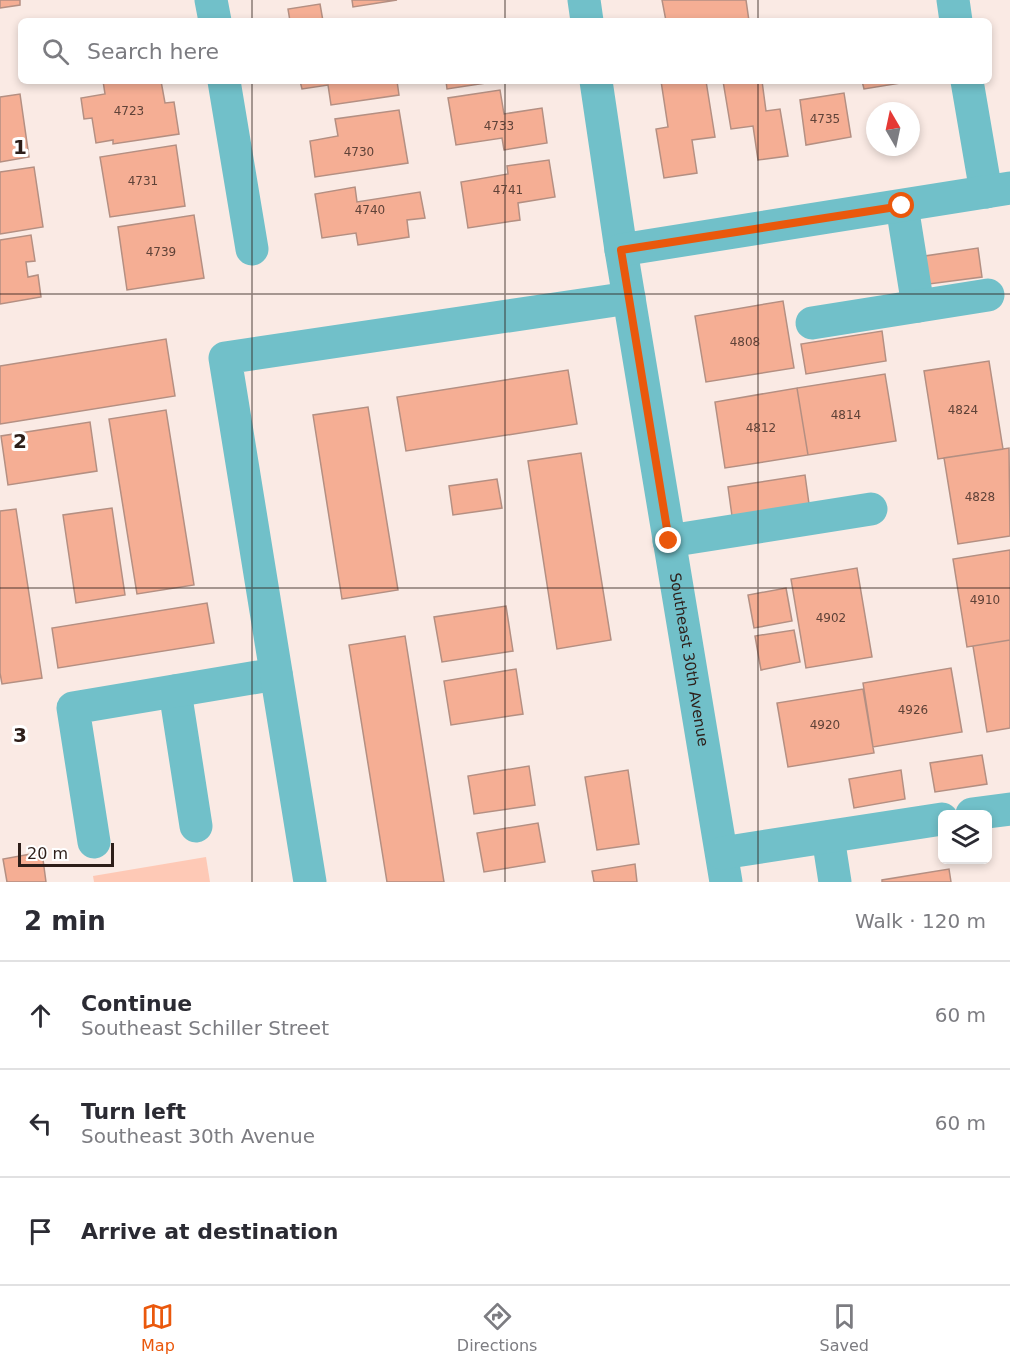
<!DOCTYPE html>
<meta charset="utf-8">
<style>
body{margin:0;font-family:"DejaVu Sans",sans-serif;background:#f7f7f7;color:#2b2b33}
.controls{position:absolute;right:18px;bottom:18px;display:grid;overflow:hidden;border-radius:9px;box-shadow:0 3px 9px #0003}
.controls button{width:54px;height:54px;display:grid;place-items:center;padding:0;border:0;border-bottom:2px solid #e1e1e2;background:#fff;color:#2b2b33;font:30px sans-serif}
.compass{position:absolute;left:866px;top:102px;width:54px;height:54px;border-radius:50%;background:#fff;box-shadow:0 3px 9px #0003;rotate:351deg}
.scale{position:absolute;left:18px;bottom:15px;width:96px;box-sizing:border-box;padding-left:6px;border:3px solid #2d1e19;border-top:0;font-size:16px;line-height:21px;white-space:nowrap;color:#2d1e19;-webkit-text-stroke:4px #fff;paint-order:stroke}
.stop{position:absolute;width:18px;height:18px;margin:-14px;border:4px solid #ea580c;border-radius:50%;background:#fff}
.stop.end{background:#ea580c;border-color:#fff;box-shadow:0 2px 6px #0008}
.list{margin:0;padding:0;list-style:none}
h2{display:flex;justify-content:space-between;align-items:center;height:78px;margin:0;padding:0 24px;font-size:26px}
h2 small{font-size:20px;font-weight:400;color:#7c7c81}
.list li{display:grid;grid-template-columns:39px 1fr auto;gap:18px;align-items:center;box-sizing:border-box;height:108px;padding:0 24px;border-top:2px solid #e1e1e2}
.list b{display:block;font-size:22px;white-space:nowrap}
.list p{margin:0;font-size:20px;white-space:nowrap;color:#7c7c81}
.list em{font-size:20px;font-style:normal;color:#7c7c81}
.icon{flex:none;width:33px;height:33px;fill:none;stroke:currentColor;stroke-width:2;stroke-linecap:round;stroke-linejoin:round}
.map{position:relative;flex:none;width:1010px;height:882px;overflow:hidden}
.search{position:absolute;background:#fff;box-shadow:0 3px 9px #0003;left:18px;right:18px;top:18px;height:66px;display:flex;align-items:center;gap:15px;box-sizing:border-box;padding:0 21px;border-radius:9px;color:#7c7c81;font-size:22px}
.sheet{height:402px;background:#fff}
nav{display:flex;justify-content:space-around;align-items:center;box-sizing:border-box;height:84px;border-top:2px solid #e1e1e2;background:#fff;font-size:16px;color:#7c7c81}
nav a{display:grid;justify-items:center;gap:3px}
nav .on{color:#ea580c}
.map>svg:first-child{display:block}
</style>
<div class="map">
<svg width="1010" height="882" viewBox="0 0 1010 882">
<rect width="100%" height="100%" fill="#faeae4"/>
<path fill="#fec9b6" d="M206 857 210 882H94L93 876Z"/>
<path fill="#f5ae94" stroke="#b48f82" stroke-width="1.5" d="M0 0H20V5L0 8Z
M352 0H397L353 7Z
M662 0H746L749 21H666Z
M320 4 323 21H290L288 9Z
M103 81H161L165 103 174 102 179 134 113 144V140L96 143 92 118 84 119 81 98 105 94Z
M300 81H397L399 95 331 105 328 85 302 89Z
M446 81H492V82L447 89Z
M661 81H706L715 137 692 140 697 173 664 178 656 129 668 127Z
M723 81H762L766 111 780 109 788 156 758 160 753 126 731 129Z
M862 81H900L901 83 864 89Z
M500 90 504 114 542 108 547 143 504 150 502 138 456 145 448 98Z
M844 93 851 137 806 145 800 100Z
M20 94 29 157 0 162V97Z
M399 110 408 163 315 177 310 141 338 136 335 119Z
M176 145 185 206 110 217 100 157Z
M549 160 555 197 518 203 520 220 468 228 461 182 508 174 507 166Z
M34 167 43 227 0 234V172Z
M355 187 357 202 420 192 425 218 407 220 409 237 358 245 356 233 322 238 315 194Z
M194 215 204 278 127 290 118 227Z
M31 235 35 261 26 262 28 277 38 275 41 297 0 304V240Z
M978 248 982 277 929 284 925 256Z
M783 301 794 368 706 382 695 316Z
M882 331 886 361 806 374 801 344Z
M166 339 175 396 0 424V366Z
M989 361 1003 449 938 459 924 371Z
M568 370 577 424 406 451 397 397Z
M885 374 896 441 808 455 797 388Z
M797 388 808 455 725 468 715 402Z
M368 407 398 590 342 599 313 415Z
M166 410 194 585 137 594 109 419Z
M90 422 97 471 8 485 1 436Z
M1009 448 1010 536 958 544 944 458Z
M581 453 611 640 557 649 528 461Z
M805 475 809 504 732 516 728 487Z
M497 479 502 508 453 515 449 486Z
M112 508 125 595 76 603 63 515Z
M16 509 42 678 2 684 0 673V511Z
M1010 550V640L967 647 953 559Z
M857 568 872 657 806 668 791 579Z
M786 588 792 621 754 628 748 595Z
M207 603 214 643 58 668 52 628Z
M506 606 513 651 442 662 434 617Z
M794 630 800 662 761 670 755 636Z
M405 636 444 882H387L349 645Z
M1010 640V728L987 732 973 646Z
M951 668 962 732 873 747 863 683Z
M516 669 523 714 451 725 444 681Z
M863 689 874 753 788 767 777 703Z
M982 755 987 784 935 792 930 763Z
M529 766 535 805 474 814 468 776Z
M628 770 639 844 597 850 585 777Z
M901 770 905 799 854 808 849 779Z
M538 823 545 862 484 872 477 833Z
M42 852 46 882H7L3 859Z
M635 864 637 882H594L592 871Z
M949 869 951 882H882V880Z"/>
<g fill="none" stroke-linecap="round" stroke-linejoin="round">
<g stroke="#71c0c9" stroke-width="33">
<path d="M211 0 215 21"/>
<path d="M584 0 587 21"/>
<path d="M953 0 956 21"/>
<path d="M224 81 252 249"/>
<path id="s1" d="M596 81 621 250 726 882"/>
<path d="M967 81 986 192"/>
<path d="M902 206 918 306"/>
<path d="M621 250 1010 188"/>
<path d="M812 323 988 295"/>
<path d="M669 541 871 509"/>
<path d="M175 691 196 826"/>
<path d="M972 814 1010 809"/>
<path d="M828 837 835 882"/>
<path d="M94 842 73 708 276 674"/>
<path d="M722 853 942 819"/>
<path d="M310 882 225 358 629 298"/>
</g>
</g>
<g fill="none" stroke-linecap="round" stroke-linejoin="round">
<path stroke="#ea580c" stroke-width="8" d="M669 541 621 250 902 206"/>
</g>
<path fill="none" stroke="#2d1e19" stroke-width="1.5" stroke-opacity="0.55" d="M252 0V21M505 0V21M758 0V21M252 81V882M505 81V882M758 81V882M0 294H1010M0 588H1010"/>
<g text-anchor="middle" stroke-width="6" stroke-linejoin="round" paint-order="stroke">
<g font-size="12" fill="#5f4238">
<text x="129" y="115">4723</text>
<text x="825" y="123">4735</text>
<text x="499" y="130">4733</text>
<text x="359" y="156">4730</text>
<text x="143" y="185">4731</text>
<text x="508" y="194">4741</text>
<text x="370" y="214">4740</text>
<text x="161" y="256">4739</text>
<text x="745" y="346">4808</text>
<text x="963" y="414">4824</text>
<text x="846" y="419">4814</text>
<text x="761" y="432">4812</text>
<text x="980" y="501">4828</text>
<text x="985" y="604">4910</text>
<text x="831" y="622">4902</text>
<text x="913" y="714">4926</text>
<text x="825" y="729">4920</text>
</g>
<g font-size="15" fill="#2d1e19" stroke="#fff">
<text dy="5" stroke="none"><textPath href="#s1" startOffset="586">Southeast 30th Avenue</textPath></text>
</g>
</g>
<g font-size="20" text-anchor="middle" font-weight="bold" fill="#2d1e19" stroke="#fff" stroke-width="6" stroke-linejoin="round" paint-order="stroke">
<text x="20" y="154">1</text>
<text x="20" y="448">2</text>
<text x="20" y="742">3</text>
</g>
</svg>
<div class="controls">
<button><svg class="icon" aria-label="layers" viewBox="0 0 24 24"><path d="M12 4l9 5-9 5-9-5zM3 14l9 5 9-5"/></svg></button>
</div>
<svg class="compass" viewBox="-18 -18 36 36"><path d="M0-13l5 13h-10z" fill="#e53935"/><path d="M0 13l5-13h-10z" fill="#7c7c81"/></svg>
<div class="scale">20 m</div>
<div class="stop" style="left:902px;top:206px"></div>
<div class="stop end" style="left:669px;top:541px"></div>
<div class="search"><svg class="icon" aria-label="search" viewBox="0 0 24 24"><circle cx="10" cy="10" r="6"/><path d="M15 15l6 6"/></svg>Search here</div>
</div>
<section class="sheet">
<h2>2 min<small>Walk · 120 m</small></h2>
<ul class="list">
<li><svg class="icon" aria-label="ahead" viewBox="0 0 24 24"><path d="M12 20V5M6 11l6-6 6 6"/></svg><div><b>Continue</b><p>Southeast Schiller Street</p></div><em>60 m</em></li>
<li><svg class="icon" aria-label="left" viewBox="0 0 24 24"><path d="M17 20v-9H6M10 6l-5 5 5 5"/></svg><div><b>Turn left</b><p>Southeast 30th Avenue</p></div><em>60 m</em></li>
<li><svg class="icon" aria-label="arrive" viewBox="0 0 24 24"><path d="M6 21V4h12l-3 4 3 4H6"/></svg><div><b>Arrive at destination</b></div></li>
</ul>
</section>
<nav>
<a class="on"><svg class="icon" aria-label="map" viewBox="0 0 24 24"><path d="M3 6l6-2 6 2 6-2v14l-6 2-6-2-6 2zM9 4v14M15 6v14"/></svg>Map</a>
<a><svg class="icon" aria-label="directions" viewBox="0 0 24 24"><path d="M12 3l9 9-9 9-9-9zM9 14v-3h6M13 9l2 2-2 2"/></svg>Directions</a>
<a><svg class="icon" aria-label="saved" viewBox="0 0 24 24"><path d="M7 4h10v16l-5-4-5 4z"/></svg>Saved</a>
</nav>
